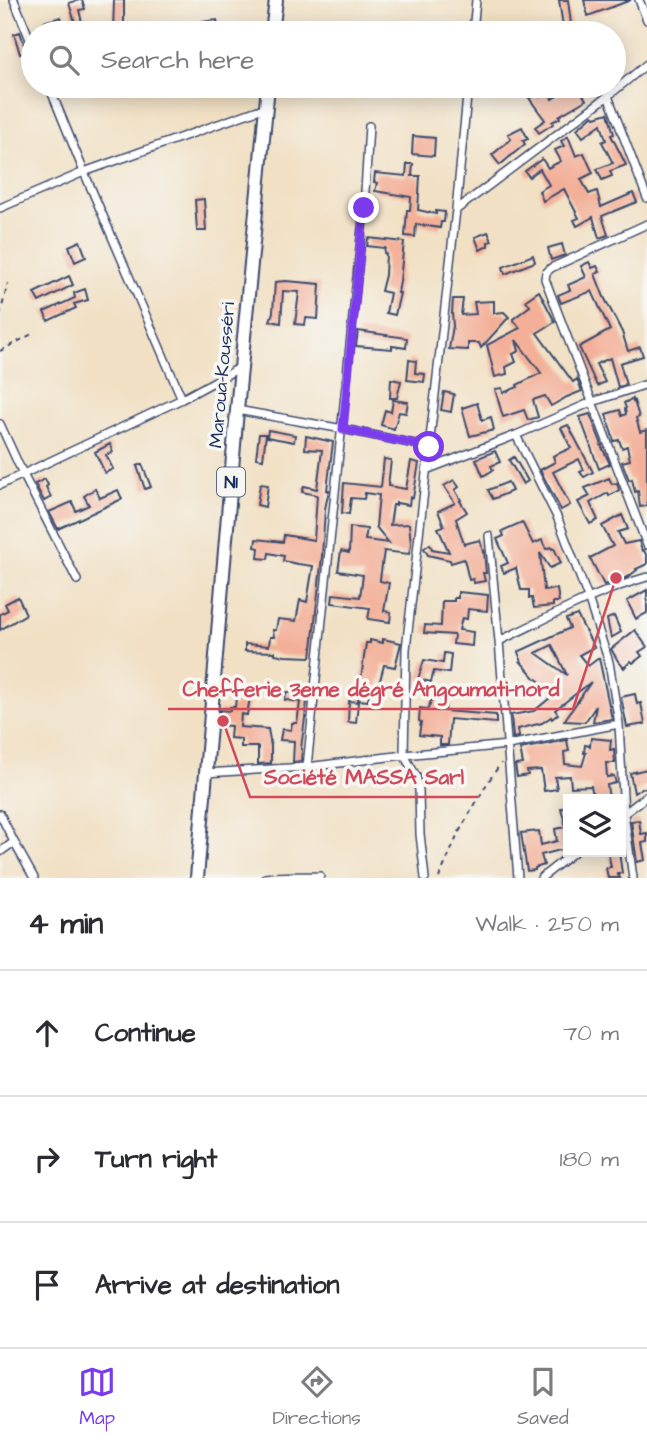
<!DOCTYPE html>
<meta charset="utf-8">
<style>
body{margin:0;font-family:"Architects Daughter",sans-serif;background:#f7f7f7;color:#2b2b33}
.controls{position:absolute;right:21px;bottom:21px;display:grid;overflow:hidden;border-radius:0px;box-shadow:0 4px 18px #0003}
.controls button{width:63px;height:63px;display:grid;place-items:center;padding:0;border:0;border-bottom:2px solid #e1e1e2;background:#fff;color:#2b2b33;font:35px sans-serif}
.stop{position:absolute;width:21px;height:21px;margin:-16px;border:5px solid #7c3aed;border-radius:50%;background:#fff}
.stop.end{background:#7c3aed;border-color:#fff;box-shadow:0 2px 7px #0008}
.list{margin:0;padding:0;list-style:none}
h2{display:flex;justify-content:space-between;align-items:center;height:91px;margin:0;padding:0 28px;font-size:30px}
h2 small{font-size:23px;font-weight:400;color:#7c7c81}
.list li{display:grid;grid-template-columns:46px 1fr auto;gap:21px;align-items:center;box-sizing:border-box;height:126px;padding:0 28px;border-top:2px solid #e1e1e2}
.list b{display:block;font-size:26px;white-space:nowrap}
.list em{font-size:23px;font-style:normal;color:#7c7c81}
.icon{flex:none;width:38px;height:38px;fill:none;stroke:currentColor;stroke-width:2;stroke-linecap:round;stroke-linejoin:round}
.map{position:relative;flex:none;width:647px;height:878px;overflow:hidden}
.search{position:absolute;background:#fff;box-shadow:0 4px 18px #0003;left:21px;right:21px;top:21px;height:77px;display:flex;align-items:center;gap:18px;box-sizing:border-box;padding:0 24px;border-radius:38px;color:#7c7c81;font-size:26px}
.sheet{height:469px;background:#fff}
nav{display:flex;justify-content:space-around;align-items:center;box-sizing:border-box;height:98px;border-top:2px solid #e1e1e2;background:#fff;font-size:19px;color:#7c7c81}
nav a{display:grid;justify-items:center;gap:4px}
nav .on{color:#7c3aed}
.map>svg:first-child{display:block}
</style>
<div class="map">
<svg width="647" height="878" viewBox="0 0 647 878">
<rect width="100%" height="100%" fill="#f6f6f2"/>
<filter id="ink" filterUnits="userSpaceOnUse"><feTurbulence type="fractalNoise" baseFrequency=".0143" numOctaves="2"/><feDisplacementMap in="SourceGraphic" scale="14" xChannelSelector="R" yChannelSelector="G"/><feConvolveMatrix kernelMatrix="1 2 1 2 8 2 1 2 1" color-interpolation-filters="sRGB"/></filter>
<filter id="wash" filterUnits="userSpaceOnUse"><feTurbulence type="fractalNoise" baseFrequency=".00686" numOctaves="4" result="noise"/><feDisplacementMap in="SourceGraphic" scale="28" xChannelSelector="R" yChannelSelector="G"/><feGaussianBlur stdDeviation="1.57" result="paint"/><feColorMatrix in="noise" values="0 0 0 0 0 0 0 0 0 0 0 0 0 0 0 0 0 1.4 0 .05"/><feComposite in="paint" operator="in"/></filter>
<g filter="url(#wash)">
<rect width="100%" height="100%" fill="#f1e0c4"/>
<g id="blocks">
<path fill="#f3af97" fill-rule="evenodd" d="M79 0H82L85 9 79 10 83 27 77 29 69 3Z
M114 0H124V33H113Z
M559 0H568L572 32 564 33Z
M584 0H631L588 16Z
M61 17 65 33H47L44 22Z
M217 20 219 33H202L201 22Z
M20 32 27 52 20 54 14 34Z
M561 86H578L586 100 559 116 560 118 552 122 553 124 539 133 535 127 545 120 529 98 539 94 540 97 550 93 552 99 564 92Z
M608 113 614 134 611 135 626 165 610 171 612 176 602 180 597 169 613 163 602 142 606 140 601 124 583 137 577 129 593 115 595 117Z
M522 127 528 139 523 141 525 144 500 165 492 155 511 139 508 134Z
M413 136 435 138 434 156 412 154Z
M568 136 576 156 584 153 593 173 581 179 589 194 597 191 601 207 633 193 637 202 602 216 608 235 599 238 593 217 577 226 574 220 579 218 564 189 543 201 539 191 549 185 540 169 529 177 525 171 542 159 548 168 561 161 555 150 564 146 561 141Z
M407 164H413L412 176H420L418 210 436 214V211L445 212 444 222H441L440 228 416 224 415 237 405 236 407 210H410L411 197 375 191 377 183 374 182 375 173 406 176Z
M204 199 206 231H197L195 200Z
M488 232 492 241 488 242V246L480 250 475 237Z
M368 238 404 242 400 281 398 293H400L395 315 386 313 390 293 381 291 385 275 386 254 384 253 385 248 367 246Z
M80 241 86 257 75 262 69 246Z
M562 244 565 255 551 260 548 248Z
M533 255 535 262 505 274 503 267Z
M589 262 592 268 597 266 600 272 595 274 604 297 622 332 628 351 640 347 643 356 620 363 626 385 618 387 610 358 596 364 605 382 597 386 579 347 610 330 592 291 561 303 558 295 570 290 568 285 586 277 581 266Z
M69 276 73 285 39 302 34 293Z
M286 281 320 284 318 319 306 318 305 325 295 324 299 292 283 291 281 323 270 321 273 312 275 282Z
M85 289 88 300 74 304 76 308 48 321 44 312 75 298 74 293Z
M539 291 555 322 537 333 573 382 577 379 582 391 567 397 551 406 545 396 533 400 538 417 528 420 524 410 503 417 495 389 502 388 503 393 518 387 517 385 541 373 516 340 519 351 513 354 516 362 506 367 507 374 495 377 487 345 520 328 513 319 530 306 526 300Z
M453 299H463L461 315 476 314 474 302 494 301V313L504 312 509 317 481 348 479 343H468V350L449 349 453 326 452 313Z
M358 331 407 338 406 348 392 346V349L356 346Z
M409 360 416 361 415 373 425 374 424 382 407 380Z
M391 379 401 381 397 398H390Z
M444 392 454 394 451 412 441 410Z
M632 399 633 402 634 401 639 417 636 418 640 432 647 430V506L640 507 638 491 635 492 632 479 629 480 622 462 630 460 627 446 622 448 619 440 614 441 606 414 620 410 622 416 626 414 625 409 626 408 624 403Z
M393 400 408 402 406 413 399 412 394 429 381 425 385 410 391 412Z
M477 403 482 420 491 417 494 430 470 436 462 408Z
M590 414 602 445H601L610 464 599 469 580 417Z
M568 425 593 472 584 477 580 472 584 470 579 459 553 472 570 505 561 510 540 470 555 462 553 456 571 448 561 428Z
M268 430 295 435 294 442 267 437Z
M259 434H266L263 459 256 458Z
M306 436 333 442 327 490H329L325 509 322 556 311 657 285 656 275 654V652L245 651V644L269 646 270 637H274L273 630H276L278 619 296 621 300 600 307 602 313 566 298 564 283 561 284 556 269 553 268 559 258 558 259 548 255 547 256 539 283 542 284 535 314 540 317 495 302 492 304 486 317 489 322 450 305 449Z
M110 444 113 452 106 455 113 469 105 473 95 452Z
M495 451 500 462 491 466 493 470 483 476 476 459Z
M514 457 528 481 523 484 509 460Z
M384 459 391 460 388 486 406 489 411 461 419 463 413 498 410 497 409 505 396 503V505H393L390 525 409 524 411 544 409 554 384 551 380 579V581L389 583 384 611 391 612 390 622 368 619 370 608 332 603 333 594 360 597 363 575 338 571 341 551 349 553 350 527 367 529 365 540 389 543 376 527 379 495 365 493 364 499 351 498 349 514 342 513 344 483 381 487Z
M142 464 151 487 145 489 137 466Z
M609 478 612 484 617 483 619 490 609 496 608 493 590 503 598 520 590 524 578 502 590 496 585 488Z
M45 479 48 485 46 487 51 497 44 501 35 484Z
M454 480 459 487 455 490 461 500 459 501H460L467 512 456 519 464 544 480 540 483 552 484 551 486 573H483L485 581 474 583 473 579 469 580 464 559 451 563 450 560 428 555 424 548 430 544 432 549 449 552 438 528 444 526 438 511 455 503 444 486Z
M508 482 512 491 493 499 488 490Z
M260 484 268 485 265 507 257 505Z
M95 489 100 498 118 490 122 499 58 529 49 512 72 502 76 511 89 505 84 496Z
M622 515 628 529 618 532 624 544 639 541 642 551 644 550 647 557V564L636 569 637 570 628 577 604 585 590 558 613 546 602 526Z
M522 522 533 544 542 540 546 549 551 547 552 549 554 548 561 563 550 568 540 553 544 590 557 589 559 602H553V606L534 608 532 598H529V590H521L516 568 504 573 501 566 508 563 497 539 504 536 502 531Z
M647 590V613L636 619 627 601Z
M458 592 488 595 487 611 468 609 467 619 462 618 459 630 473 632 472 646 453 644 454 635 424 633 425 625 441 626 442 601H454V598H458Z
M18 597 26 614 0 630V614L8 610 5 604Z
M577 615 594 647 579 655 588 666 599 658 612 719 593 722 596 706 585 722 564 721 591 682 555 710 558 714 552 719 551 717 542 723 518 729 519 737 513 738 511 715 534 711 556 693 535 678 521 662H522L518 652 570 628 566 619ZM552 645 567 675 536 653Z
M614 616 621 632 611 638 607 619Z
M635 630 647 647 639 652 642 656 633 663 631 661 624 668 618 661 611 649Z
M383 639 401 643 395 667 384 665 378 688 370 686 368 701 358 700 366 643H370V640L383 643Z
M444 653 451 654 449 673 434 671 431 682 418 679 424 660 443 663Z
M237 688 251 692 247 715 241 714 240 727 268 729 271 746V763L258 764V747H241V739L230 738 231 726 219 725 220 710 230 711V707H235Z
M435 690 447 692 445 711 496 715V723L450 719 448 745H440V737L419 735 421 722 419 721 420 708 428 709Z
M286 692 308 694 301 749H302L301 761 293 762 294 741 280 740 282 729 291 730 292 723H297L300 702 285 700Z
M635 694 637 704 641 703 645 724 627 727 621 697Z
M349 701 358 702 356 723 348 722Z
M591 738 611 740 610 750 614 749 615 763H606L607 777 614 776 616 783 607 785 609 799H594L591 786 571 787 570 776 555 777 557 789 544 791 541 770 527 771 528 775 517 777 515 765 523 764 520 749 567 740 569 751 564 752 565 764 582 766 586 753H584L585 745 590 746Z
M647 769V788H642L634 793 630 773Z
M568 807V849L564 852 560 850 541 855 544 865 535 868V870L527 871 521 833 539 831 541 845 557 841 555 829 566 827 561 808Z
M639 820 641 834 647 833V842L642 843 645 860 637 862 631 821Z
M608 852H619L622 873 617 874 620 878H608L606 868 611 867Z"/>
</g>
</g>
<g filter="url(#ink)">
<use href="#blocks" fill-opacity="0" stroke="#3b4a6d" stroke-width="2"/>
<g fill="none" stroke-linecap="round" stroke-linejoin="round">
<g stroke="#3b4a6d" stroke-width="10">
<path id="minor" d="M14 0 33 47
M639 0 647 20
M473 33 476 0
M49 86 84 172 182 399
M608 96 647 198
M0 208 84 172 266 107
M456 210 608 96 647 64
M647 224 551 268 546 273 545 279 647 545
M237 410 343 429 429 447
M0 424 23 474 77 580
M426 470 516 435
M0 485 182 399 241 367
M489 536 499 641
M307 767 364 208 369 126
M205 773 307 767 404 755 508 745 619 724
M0 814 14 842 34 878
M621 816 647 796
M0 852 14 842
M265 878C284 875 301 877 320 876
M425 878 420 834 419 790 416 776 404 755 406 649 456 210 468 86
M518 878 499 641C548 618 595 592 647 577
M541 878 574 852
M633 878 624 814 619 724 609 662 588 598 558 519 516 435 592 402 647 384"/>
</g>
<g stroke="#3b4a6d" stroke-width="16">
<path id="trunk" d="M272 33 276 0
M197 878 237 410 268 86"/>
</g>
<path stroke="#3b4a6d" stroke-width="2" stroke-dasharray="5 5" stroke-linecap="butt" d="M0 315 8 283
M0 351 32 334
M439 878 459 832 488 782 501 763"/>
<use href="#minor" stroke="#fff" stroke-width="7"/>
<use href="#trunk" stroke="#fff" stroke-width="12"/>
</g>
</g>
<g fill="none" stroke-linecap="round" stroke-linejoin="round" filter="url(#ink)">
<path stroke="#7c3aed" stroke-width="9" d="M364 208 343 429 429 447"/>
</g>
<g text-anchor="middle" stroke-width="7" stroke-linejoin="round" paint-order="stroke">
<rect fill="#f6f6f2" stroke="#5d6b8a" stroke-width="2" x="217" y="467.5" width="28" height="29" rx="5"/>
<g font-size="18" font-weight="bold" fill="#1b2f5e">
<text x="231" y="488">N1</text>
</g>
<g font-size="19" fill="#1b2f5e" stroke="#f6f6f2">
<text transform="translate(221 375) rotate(-85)" y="7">Maroua-Kousséri</text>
</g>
</g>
<path fill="none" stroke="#d1495b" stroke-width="2.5" d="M616 578L573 709H168M223 721L250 797H478"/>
<g fill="#d1495b" stroke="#f6f6f2" stroke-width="2.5">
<circle cx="616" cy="578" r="7"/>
<circle cx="223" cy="721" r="7"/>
</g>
<g font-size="21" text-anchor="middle" font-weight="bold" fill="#d1495b" stroke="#f6f6f2" stroke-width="7" stroke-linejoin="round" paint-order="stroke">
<text x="371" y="696">Chefferie 3eme dégré Angoumati-nord</text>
<text x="364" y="784">Société MASSA Sarl</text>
</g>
</svg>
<div class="controls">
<button><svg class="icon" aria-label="layers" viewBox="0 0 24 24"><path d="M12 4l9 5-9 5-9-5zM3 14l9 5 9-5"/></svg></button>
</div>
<div class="stop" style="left:429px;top:447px"></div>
<div class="stop end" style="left:364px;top:208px"></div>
<div class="search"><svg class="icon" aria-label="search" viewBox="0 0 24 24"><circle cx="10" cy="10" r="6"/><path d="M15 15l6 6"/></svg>Search here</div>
</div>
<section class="sheet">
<h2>4 min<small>Walk · 250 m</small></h2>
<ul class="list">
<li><svg class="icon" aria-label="ahead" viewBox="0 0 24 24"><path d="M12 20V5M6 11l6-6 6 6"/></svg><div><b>Continue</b></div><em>70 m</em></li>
<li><svg class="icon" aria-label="right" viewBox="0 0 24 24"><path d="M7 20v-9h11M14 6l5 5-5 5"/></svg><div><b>Turn right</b></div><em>180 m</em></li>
<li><svg class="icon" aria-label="arrive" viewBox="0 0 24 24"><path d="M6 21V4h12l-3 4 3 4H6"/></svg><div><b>Arrive at destination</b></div></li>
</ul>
</section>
<nav>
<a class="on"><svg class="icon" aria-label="map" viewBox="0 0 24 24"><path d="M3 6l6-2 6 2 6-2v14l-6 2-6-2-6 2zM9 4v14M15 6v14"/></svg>Map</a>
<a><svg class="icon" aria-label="directions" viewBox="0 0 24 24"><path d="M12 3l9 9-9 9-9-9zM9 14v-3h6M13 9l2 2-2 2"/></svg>Directions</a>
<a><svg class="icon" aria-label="saved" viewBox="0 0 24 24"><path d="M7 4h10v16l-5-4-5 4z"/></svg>Saved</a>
</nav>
